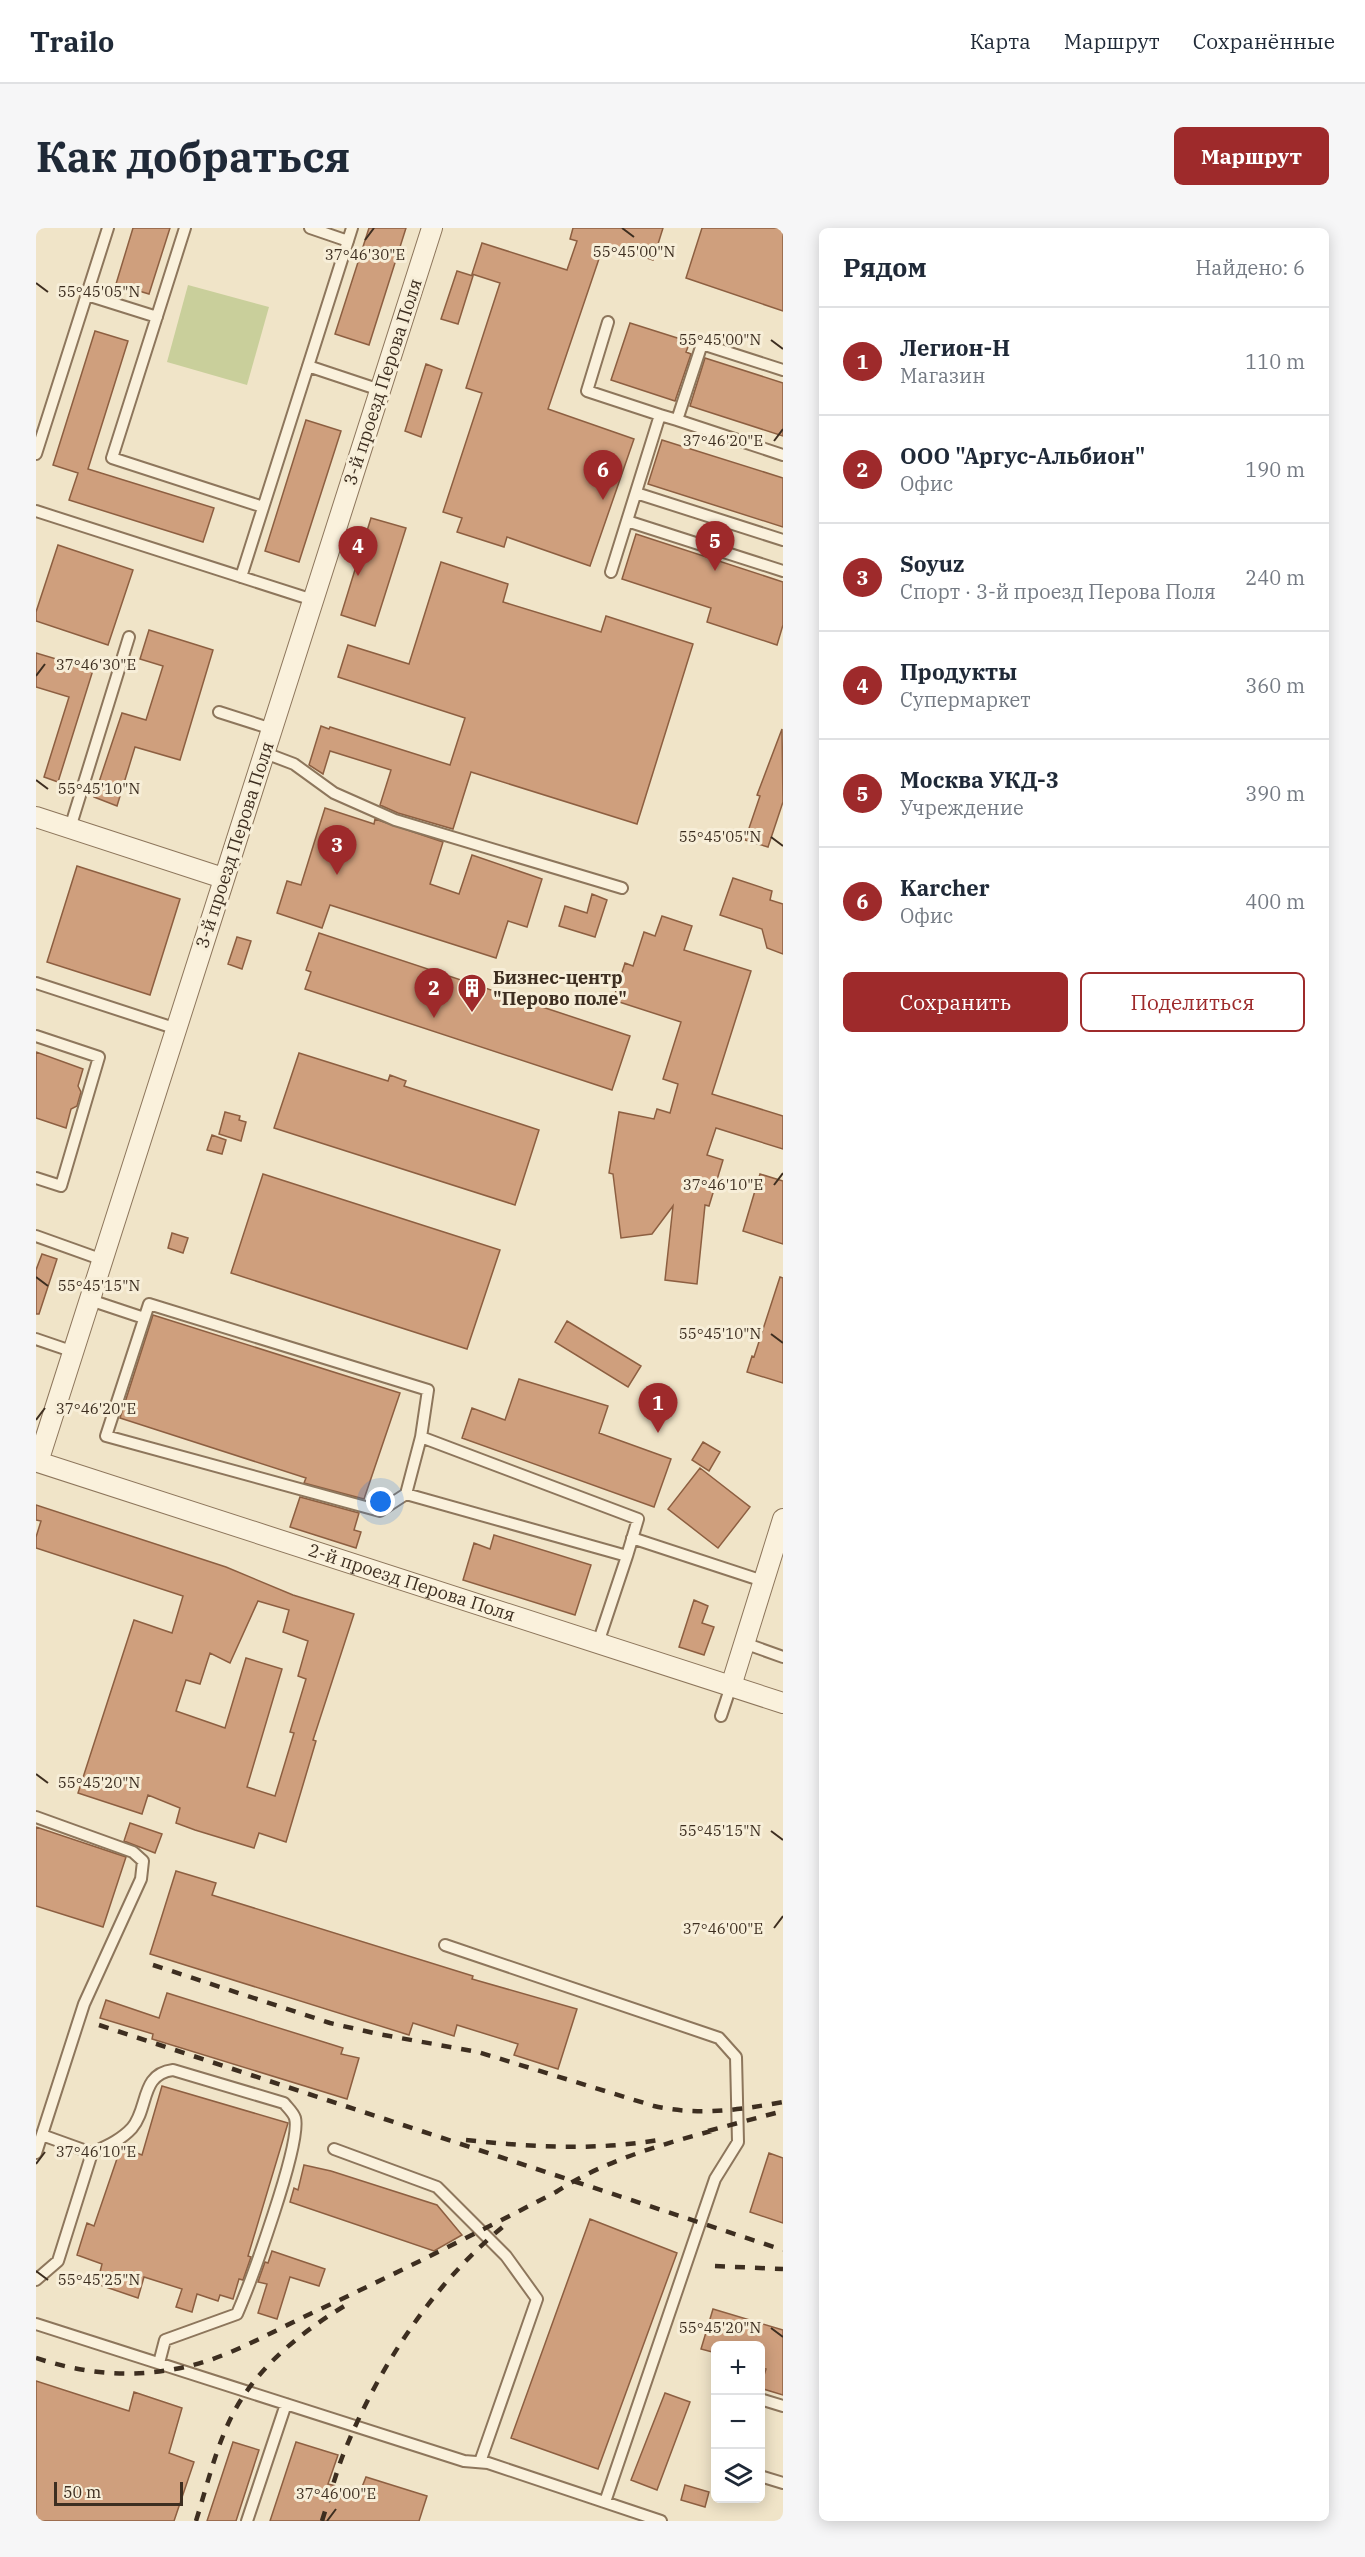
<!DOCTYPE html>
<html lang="ru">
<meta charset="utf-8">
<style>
body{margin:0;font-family:"IBM Plex Serif",serif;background:#f6f6f7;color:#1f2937}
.controls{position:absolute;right:18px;bottom:18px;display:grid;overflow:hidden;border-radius:9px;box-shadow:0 3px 15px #0003}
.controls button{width:54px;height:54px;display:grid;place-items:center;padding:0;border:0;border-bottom:2px solid #e0e1e3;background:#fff;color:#1f2937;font:30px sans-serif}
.scale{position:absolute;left:18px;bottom:15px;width:129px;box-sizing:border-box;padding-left:6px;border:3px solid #3d2e20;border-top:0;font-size:16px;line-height:21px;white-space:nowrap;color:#3d2e20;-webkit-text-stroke:4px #f7eed8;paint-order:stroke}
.you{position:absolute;left:345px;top:1274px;width:21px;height:21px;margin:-15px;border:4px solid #fff;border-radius:50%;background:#1a73e8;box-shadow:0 0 0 9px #1a73e833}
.badge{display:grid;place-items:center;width:39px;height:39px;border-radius:50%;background:#9e2a2b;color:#fff;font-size:20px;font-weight:700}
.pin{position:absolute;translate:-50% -50px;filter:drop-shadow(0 2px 3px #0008)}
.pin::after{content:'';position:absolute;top:32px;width:21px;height:18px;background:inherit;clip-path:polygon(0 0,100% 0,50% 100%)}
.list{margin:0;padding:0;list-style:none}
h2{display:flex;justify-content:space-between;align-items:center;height:78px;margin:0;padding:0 24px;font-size:26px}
h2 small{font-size:20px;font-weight:400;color:#747a83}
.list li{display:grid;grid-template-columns:39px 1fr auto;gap:18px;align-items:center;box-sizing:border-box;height:108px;padding:0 24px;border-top:2px solid #e0e1e3}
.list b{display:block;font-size:22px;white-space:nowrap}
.list p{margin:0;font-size:20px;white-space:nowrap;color:#747a83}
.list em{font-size:20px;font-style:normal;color:#747a83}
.actions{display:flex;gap:12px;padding:18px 24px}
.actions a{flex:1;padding:14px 0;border:2px solid #9e2a2b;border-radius:9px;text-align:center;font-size:21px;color:#9e2a2b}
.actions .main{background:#9e2a2b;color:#fff}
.icon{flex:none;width:33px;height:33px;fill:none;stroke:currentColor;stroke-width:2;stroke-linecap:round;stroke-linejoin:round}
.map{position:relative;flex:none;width:747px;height:2293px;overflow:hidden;border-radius:9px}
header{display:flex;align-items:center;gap:36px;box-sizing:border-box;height:84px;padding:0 30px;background:#fff;border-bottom:2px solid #e0e1e3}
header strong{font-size:28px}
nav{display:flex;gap:33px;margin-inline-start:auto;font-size:21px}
.intro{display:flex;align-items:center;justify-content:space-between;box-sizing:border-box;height:144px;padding:0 36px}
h1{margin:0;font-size:42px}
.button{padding:15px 27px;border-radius:9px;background:#9e2a2b;color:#fff;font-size:21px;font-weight:700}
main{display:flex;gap:36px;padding:0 36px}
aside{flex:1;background:#fff;border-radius:9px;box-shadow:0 3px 15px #0003}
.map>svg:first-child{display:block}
</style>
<header>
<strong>Trailo</strong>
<nav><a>Карта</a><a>Маршрут</a><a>Сохранённые</a></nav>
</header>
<div class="intro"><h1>Как добраться</h1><a class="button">Маршрут</a></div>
<main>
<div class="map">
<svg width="747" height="2293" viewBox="0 0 747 2293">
<rect width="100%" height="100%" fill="#f0e4c8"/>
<path fill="#c9cf9b" d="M152 57 233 79 211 157 131 134Z"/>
<path fill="#cf9f7d" stroke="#8d5f41" stroke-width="1.5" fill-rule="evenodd" d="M97 0H134L113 66 80 56Z
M333 0H370L333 117 299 106Z
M537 0H627L617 32 568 16 512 181 598 211 554 338 471 309 468 319 421 304 426 290 407 284 446 165 430 160 464 55 436 46 446 15 531 42 541 13 534 11Z
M666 0H747V83L650 50Z
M421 43 437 48 422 96 405 91Z
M594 95 654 114 650 124 655 126 639 173 575 152Z
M59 103 92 113 52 241 178 280 167 314 33 272 42 245 17 237Z
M669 130 747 155V208L654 178Z
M390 136 406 142 385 209 369 203Z
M270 192 305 203 263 334 229 323Z
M626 212 747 250V299L612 256Z
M335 290 370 300 339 398 305 387Z
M600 306 747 354V397L741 417 671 394 675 380 586 351Z
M22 317 97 342 72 417 0 393V384Z
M405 334 472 356 467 374 565 404 570 388 657 416 601 596 435 544 417 601 362 585 344 577 355 542 294 523 287 546 273 537 285 498 293 501 294 499 414 537 429 490 302 449 312 417 373 436Z
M113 402 177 422 144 532 99 519 81 578 58 569 86 485 110 492 127 438 104 431Z
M0 425 57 442 22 554 8 549 33 469 0 459Z
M746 501 747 574 732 619 709 612 724 568 721 567Z
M289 580 338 596 339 591 407 614 394 656 423 666 436 627 506 651 491 699 472 693 460 730 294 677 286 700 241 685 251 653 265 657Z
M41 638 144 671 114 767 11 734Z
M697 650 736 663 734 672 747 676V726L731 720 726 701 684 687Z
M556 666 571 672 559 709 523 698 529 678 551 685Z
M626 688 656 698 648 722 715 743 676 866 747 888V921L680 900 671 927 687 932 673 978 669 977 661 1056 629 1052 637 978 616 1006 585 1010 577 946 573 945 583 884 618 891 621 881 634 885 642 856 627 851 645 794 577 772 589 735 597 738 608 704 619 708Z
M283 705 594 808 576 862 269 761 275 744 270 742Z
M201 709 215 713 206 741 192 736Z
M0 824 47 841 42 858 45 864 41 878 35 881 30 900 0 890Z
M263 825 352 853 354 847 370 853 368 858 503 902 479 977 238 900Z
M189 884 204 888 203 892 210 894 205 913 183 906Z
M176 907 190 912 186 926 171 922Z
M227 946 464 1022 431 1121 195 1045Z
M724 946 747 953V1016L707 1003Z
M136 1005 152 1010 147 1025 132 1020Z
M6 1026 21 1031 3 1086H0V1042Z
M744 1049 747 1050V1155L711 1144 716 1128 718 1129Z
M117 1087 364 1165 328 1271 268 1255 270 1250 84 1190Z
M531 1093 605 1138 592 1159 519 1114Z
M483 1151 572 1178 563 1205 635 1231 618 1279 426 1210 436 1180 469 1192Z
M667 1214 684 1224 673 1243 656 1232Z
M664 1240 714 1279 682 1320 632 1281Z
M264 1269 323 1285 318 1302 325 1304 320 1320 254 1299Z
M0 1277 190 1339 257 1367 318 1386 277 1512 280 1513 250 1614 223 1605 218 1620 159 1602 140 1595 144 1580 112 1567 106 1586 42 1565 98 1392 136 1405 147 1368 0 1320V1309L5 1293 0 1292ZM222 1373 253 1382 247 1404 272 1413 262 1448 270 1451 254 1504 258 1505 239 1568 211 1559 246 1441 210 1430 189 1500 140 1483 150 1452 164 1456 174 1425 194 1435Z
M458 1307 555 1337 539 1387 427 1352 438 1315 454 1321Z
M658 1372 672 1378 666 1395 678 1399 668 1427 643 1419Z
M94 1595 126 1606 119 1625 88 1613Z
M0 1599 90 1629 67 1699 0 1678Z
M140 1643 180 1655 176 1667 437 1748 436 1751 541 1781 522 1841 478 1827 482 1816 421 1797 418 1808 377 1795 373 1807 114 1726Z
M131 1765 307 1820 305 1826 323 1830 311 1871 116 1811 117 1806 64 1790 70 1772 123 1790Z
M126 1858 252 1895 212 2028 215 2029 207 2052 203 2051 197 2071 184 2067 182 2073 161 2066 156 2084 140 2079 146 2061 108 2049 102 2070 61 2056 66 2036 41 2027 51 1995 58 1998 85 1919 106 1927Z
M733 1925 747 1930V1995L714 1984Z
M268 1937 295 1943 401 1977 426 2007 398 2023 254 1974 258 1960 262 1962Z
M554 1991 641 2025 562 2241 475 2210Z
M236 2023 289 2041 283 2058 254 2049 241 2091 222 2085 231 2056 222 2054 229 2034 232 2035Z
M677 2081 747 2102V2167L724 2160 730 2141 724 2139V2118H680V2125L665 2121Z
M0 2153 93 2183 98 2164 146 2180 133 2225 158 2234 138 2293H0Z
M629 2165 654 2174 621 2262 595 2252Z
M197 2214 223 2222 200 2293H171Z
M260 2214 302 2227 292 2256 324 2264 330 2249 391 2268 383 2293H234Z
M649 2257 673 2264 669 2279 645 2272Z"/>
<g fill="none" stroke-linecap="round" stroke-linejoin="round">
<g stroke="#8d765c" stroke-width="14">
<path id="service" d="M149 0 76 230 227 279
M274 0 312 13
M51 67 121 89
M572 94 551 163 624 187 575 344
M272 138 344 162
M624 187 641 192 666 116 747 142
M641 192 747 227
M0 226 72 0
M600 265 747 312
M0 283 277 372
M591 293 747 343
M205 349 316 0
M183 484 236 501
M229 525 258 536 298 565 359 592 586 660
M34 600 93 409
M0 755 141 801
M0 808 63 829 25 958 0 950
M0 1008 67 1032
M54 1072 108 1090
M0 1111 38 1124
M370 1266 344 1283 70 1208 113 1076 392 1162 385 1209
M596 1310 727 1353
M562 1415 591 1328 370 1266 385 1209 602 1291 591 1328
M708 1415 747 1429
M685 1488 695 1458
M0 1589 97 1624 107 1633 105 1651 48 1776 0 1925
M409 1717 683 1810 700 1829 702 1914 679 1951 569 2274
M298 1921 401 1959 470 2028 501 2071 444 2234
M56 1925C71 1918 85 1912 96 1900 113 1880 104 1846 137 1842L248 1875C251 1879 257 1884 259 1890 266 1915 214 2056 201 2086L129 2112 123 2135
M0 2052 22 2033 56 1925 6 1907
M0 2096 428 2233 452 2235 625 2293
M724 2171 747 2178
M724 2248 747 2255
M211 2293 250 2176"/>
</g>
<g stroke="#8d765c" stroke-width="22">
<g id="minor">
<path id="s1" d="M396 0 2 1234 747 1475"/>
<path d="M0 589 187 650"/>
<path d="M695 1458 747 1291"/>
</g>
</g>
<use href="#service" stroke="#faf1dc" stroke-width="10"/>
<use href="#minor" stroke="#faf1dc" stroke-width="20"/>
<path stroke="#3d2e20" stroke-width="4.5" stroke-dasharray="10 10" stroke-linecap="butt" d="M117 1737 294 1795 342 1806 442 1824 618 1878C662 1888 703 1882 747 1874
M63 1797 747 2022
M672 1903 747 1883
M430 1912C495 1919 557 1923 622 1912
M679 2038 747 2041
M0 2130C46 2145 91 2150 139 2141 187 2133 231 2106 274 2086 357 2047 439 2006 520 1964 567 1933 624 1917 679 1902
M160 2293C170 2261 178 2227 192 2196 215 2144 262 2106 310 2077
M286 2293C293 2271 299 2248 307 2227 342 2139 399 2052 474 1993"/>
</g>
<path fill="none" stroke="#3d2e20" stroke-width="2" d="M586 0 598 9M329 12 338 0M0 55 12 64M735 112 747 121M738 213 747 201M0 448 9 436M0 552 12 561M735 609 747 618M738 957 747 945M0 1049 12 1058M735 1106 747 1115M0 1192 9 1180M0 1546 12 1555M735 1603 747 1612M738 1700 747 1688M0 1936 9 1924M0 2043 12 2052M735 2100 747 2109M291 2293 300 2281"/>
<defs>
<g id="building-pin" transform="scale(1.5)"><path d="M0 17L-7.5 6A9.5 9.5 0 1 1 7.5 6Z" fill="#9e2a2b" stroke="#f7eed8"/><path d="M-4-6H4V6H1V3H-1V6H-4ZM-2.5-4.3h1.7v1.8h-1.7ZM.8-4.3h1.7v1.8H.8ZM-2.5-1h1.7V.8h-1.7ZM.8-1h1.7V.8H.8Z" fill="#fff"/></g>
</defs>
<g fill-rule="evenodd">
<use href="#building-pin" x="436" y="760"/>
</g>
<g text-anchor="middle" stroke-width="6" stroke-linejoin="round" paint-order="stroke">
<g font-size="18" fill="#3d2e20" stroke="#f7eed8">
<text transform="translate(347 154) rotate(-72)" y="6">3-й проезд Перова Поля</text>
<text transform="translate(199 617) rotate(-72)" y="6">3-й проезд Перова Поля</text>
<text dy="6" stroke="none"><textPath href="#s1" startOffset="1688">2-й проезд Перова Поля</textPath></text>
</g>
<g font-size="18" font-weight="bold" fill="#3d2e20" stroke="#f7eed8" text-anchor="start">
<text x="457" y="756">Бизнес-центр<tspan x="457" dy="21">"Перово поле"</tspan></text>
</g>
</g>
<g font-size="15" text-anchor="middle" fill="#3d2e20" stroke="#f7eed8" stroke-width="6" stroke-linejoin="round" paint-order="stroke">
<text x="598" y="29">55°45'00"N</text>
<text x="329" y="32">37°46'30"E</text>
<text x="63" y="69">55°45'05"N</text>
<text x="684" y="117">55°45'00"N</text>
<text x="687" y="218">37°46'20"E</text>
<text x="60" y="442">37°46'30"E</text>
<text x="63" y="566">55°45'10"N</text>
<text x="684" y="614">55°45'05"N</text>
<text x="687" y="962">37°46'10"E</text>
<text x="63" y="1063">55°45'15"N</text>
<text x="684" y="1111">55°45'10"N</text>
<text x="60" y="1186">37°46'20"E</text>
<text x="63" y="1560">55°45'20"N</text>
<text x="684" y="1608">55°45'15"N</text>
<text x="687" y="1706">37°46'00"E</text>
<text x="60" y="1929">37°46'10"E</text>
<text x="63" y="2057">55°45'25"N</text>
<text x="684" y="2105">55°45'20"N</text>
<text x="300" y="2271">37°46'00"E</text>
</g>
</svg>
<div class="controls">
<button>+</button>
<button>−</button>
<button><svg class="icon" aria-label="layers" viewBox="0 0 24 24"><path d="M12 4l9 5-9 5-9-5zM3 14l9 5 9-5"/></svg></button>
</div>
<div class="scale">50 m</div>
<div class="you"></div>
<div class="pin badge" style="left:622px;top:1205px">1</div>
<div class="pin badge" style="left:398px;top:790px">2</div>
<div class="pin badge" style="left:301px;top:647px">3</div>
<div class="pin badge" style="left:322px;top:348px">4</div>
<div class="pin badge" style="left:679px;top:343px">5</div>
<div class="pin badge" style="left:567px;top:272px">6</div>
</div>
<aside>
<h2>Рядом<small>Найдено: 6</small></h2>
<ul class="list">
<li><span class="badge">1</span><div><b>Легион-Н</b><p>Магазин</p></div><em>110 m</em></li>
<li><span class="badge">2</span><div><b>ООО &quot;Аргус-Альбион&quot;</b><p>Офис</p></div><em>190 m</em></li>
<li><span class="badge">3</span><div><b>Soyuz</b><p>Спорт · 3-й проезд Перова Поля</p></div><em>240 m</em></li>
<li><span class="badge">4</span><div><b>Продукты</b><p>Супермаркет</p></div><em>360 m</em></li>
<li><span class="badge">5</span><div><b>Москва УКД-3</b><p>Учреждение</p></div><em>390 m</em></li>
<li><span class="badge">6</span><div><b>Karcher</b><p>Офис</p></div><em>400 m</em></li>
</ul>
<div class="actions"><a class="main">Сохранить</a><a>Поделиться</a></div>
</aside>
</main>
